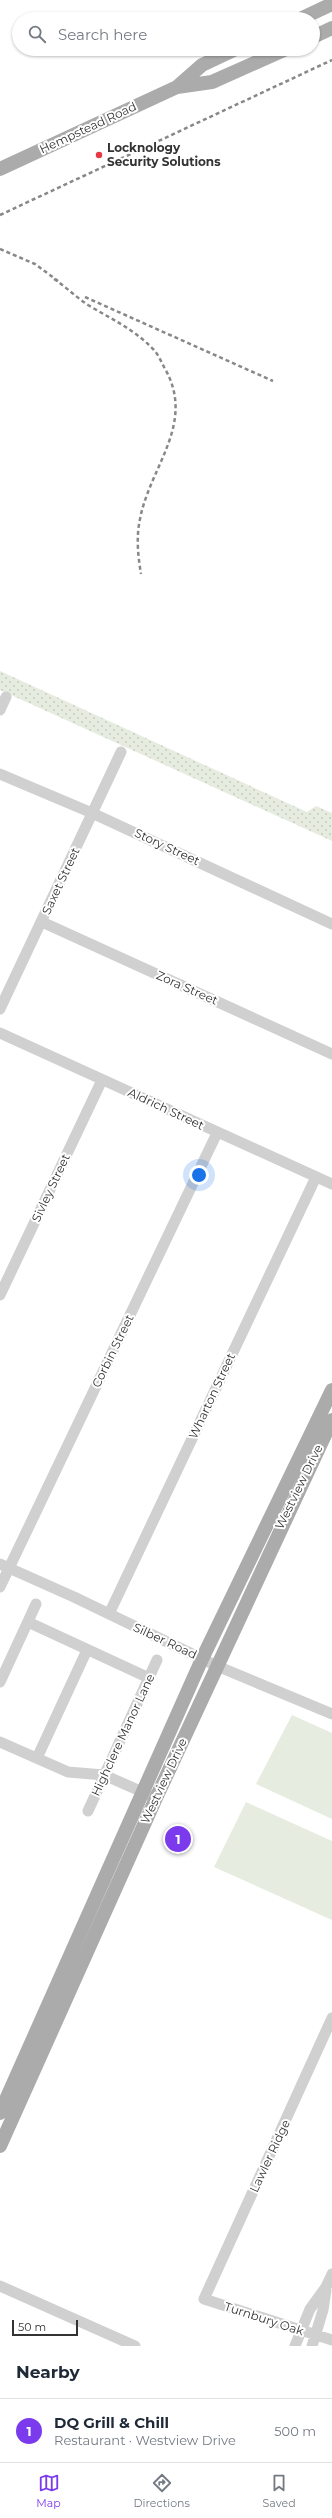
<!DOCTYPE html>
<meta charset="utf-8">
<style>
body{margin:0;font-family:Montserrat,sans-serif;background:#f2f2f3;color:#1f2937}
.scale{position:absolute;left:12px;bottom:10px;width:66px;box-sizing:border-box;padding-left:4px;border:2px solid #333;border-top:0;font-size:11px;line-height:14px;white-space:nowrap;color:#333;-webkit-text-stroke:3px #fff;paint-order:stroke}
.you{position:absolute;left:199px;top:1175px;width:14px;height:14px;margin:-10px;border:3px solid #fff;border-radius:50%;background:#1a73e8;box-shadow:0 0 0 6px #1a73e833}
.badge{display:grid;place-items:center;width:26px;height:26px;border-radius:50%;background:#7c3aed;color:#fff;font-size:13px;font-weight:700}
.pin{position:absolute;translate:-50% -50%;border:2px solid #fff;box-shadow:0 1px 4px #0006}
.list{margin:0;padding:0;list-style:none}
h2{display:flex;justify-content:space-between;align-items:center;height:52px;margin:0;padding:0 16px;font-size:17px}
h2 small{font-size:13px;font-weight:400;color:#747a83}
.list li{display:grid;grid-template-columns:26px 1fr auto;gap:12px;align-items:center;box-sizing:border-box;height:64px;padding:0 16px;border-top:1px solid #e0e1e3}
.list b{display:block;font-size:15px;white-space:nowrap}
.list p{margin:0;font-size:13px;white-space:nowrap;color:#747a83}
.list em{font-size:13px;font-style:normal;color:#747a83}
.icon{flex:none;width:22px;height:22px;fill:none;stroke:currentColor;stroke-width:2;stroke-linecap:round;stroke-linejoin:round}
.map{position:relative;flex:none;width:332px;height:2346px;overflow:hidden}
.search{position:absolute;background:#fff;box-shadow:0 1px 3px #0004;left:12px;right:12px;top:12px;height:44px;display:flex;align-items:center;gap:10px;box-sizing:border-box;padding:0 14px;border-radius:22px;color:#747a83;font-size:15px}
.sheet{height:116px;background:#fff}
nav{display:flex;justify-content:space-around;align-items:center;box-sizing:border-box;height:56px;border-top:1px solid #e0e1e3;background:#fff;font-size:11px;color:#747a83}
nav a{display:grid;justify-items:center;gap:2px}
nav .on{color:#7c3aed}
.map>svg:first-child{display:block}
</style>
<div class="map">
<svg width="332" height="2346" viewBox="0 0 332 2346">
<defs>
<pattern id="grass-dots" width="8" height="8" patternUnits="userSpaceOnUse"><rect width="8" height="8" fill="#e6ecdf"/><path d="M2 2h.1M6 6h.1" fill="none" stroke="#c6cbc0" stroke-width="1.8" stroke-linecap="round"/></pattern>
</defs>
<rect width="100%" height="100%" fill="#fff"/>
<path fill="url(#grass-dots)" d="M0 671 307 812 316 806 332 813V841L0 690Z"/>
<path fill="#e6ecdf" d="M292 1715 332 1733V1819L256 1784Z
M246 1802 332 1841V1920L214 1867Z"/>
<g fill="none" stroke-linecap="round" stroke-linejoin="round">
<path stroke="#d0d0d0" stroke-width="11" d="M0 710 6 697
M0 774 92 813 332 924
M42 922 332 1054
M0 1009 121 752
M0 1033 332 1184
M0 1295 102 1080
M0 1564 74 1597 217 1666 332 1714
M0 1587 217 1133
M109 1614 316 1177
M28 1622 149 1678
M0 1682 36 1604
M0 1742 68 1772 104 1775 156 1798
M37 1758 87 1650
M88 1811 157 1660
M332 2018 204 2299 332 2340
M0 2286 135 2346
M295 2346 310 2309 326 2287 332 2274
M312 2346 323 2310 326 2290"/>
<path stroke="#ababab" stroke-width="14" d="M300 19 332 4
M313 37 332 28
M177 87 202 65 236 49
M0 169 177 87 212 82 286 49
M0 2113 202 1659 332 1390
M0 2146 156 1798 332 1420"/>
<path stroke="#888" stroke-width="2.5" stroke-dasharray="4 3" stroke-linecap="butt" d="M0 215 332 60
M0 249 35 264 58 281
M54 279C66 287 76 297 88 305 111 319 134 329 153 349 158 354 161 361 164 367 197 423 150 466 140 519 136 537 138 556 141 574
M85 297 273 381"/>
</g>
<circle fill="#e63946" stroke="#fff" stroke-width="1.5" cx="99" cy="155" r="4"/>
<g text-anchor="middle" stroke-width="4" stroke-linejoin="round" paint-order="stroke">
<g font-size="12" fill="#333" stroke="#fff">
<text transform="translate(88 128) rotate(-25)" y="4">Hempstead Road</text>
<text transform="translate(167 847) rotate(25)" y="4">Story Street</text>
<text transform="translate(61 881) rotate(-65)" y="4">Saxet Street</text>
<text transform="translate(187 988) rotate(24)" y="4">Zora Street</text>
<text transform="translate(166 1109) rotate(25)" y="4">Aldrich Street</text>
<text transform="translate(51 1188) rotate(-65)" y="4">Sivley Street</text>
<text transform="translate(113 1351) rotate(-64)" y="4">Corbin Street</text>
<text transform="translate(212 1396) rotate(-65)" y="4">Wharton Street</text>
<text transform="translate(299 1487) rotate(-64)" y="4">Westview Drive</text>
<text transform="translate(165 1641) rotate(25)" y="4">Silber Road</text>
<text transform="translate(123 1735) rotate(-65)" y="4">Highclere Manor Lane</text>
<text transform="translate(164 1781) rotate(-65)" y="4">Westview Drive</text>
<text transform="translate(270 2156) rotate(-65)" y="4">Lawler Ridge</text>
<text transform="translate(264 2319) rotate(18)" y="4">Turnbury Oak</text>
</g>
<g font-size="12" font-weight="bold" fill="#333" stroke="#fff" text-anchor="start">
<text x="107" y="152">Locknology<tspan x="107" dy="14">Security Solutions</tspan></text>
</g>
</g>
</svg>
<div class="scale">50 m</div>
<div class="you"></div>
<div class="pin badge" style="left:178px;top:1839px">1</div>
<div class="search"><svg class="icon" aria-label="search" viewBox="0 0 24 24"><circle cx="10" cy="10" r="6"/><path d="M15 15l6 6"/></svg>Search here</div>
</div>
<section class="sheet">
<h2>Nearby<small></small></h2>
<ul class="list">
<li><span class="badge">1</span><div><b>DQ Grill &amp; Chill</b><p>Restaurant · Westview Drive</p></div><em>500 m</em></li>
</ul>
</section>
<nav>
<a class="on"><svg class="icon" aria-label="map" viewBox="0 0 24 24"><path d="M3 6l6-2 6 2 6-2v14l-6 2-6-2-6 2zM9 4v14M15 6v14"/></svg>Map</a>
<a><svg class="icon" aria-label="directions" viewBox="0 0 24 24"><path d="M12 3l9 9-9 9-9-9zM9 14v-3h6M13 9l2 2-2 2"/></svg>Directions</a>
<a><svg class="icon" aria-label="saved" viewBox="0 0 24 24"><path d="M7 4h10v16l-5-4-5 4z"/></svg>Saved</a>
</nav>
